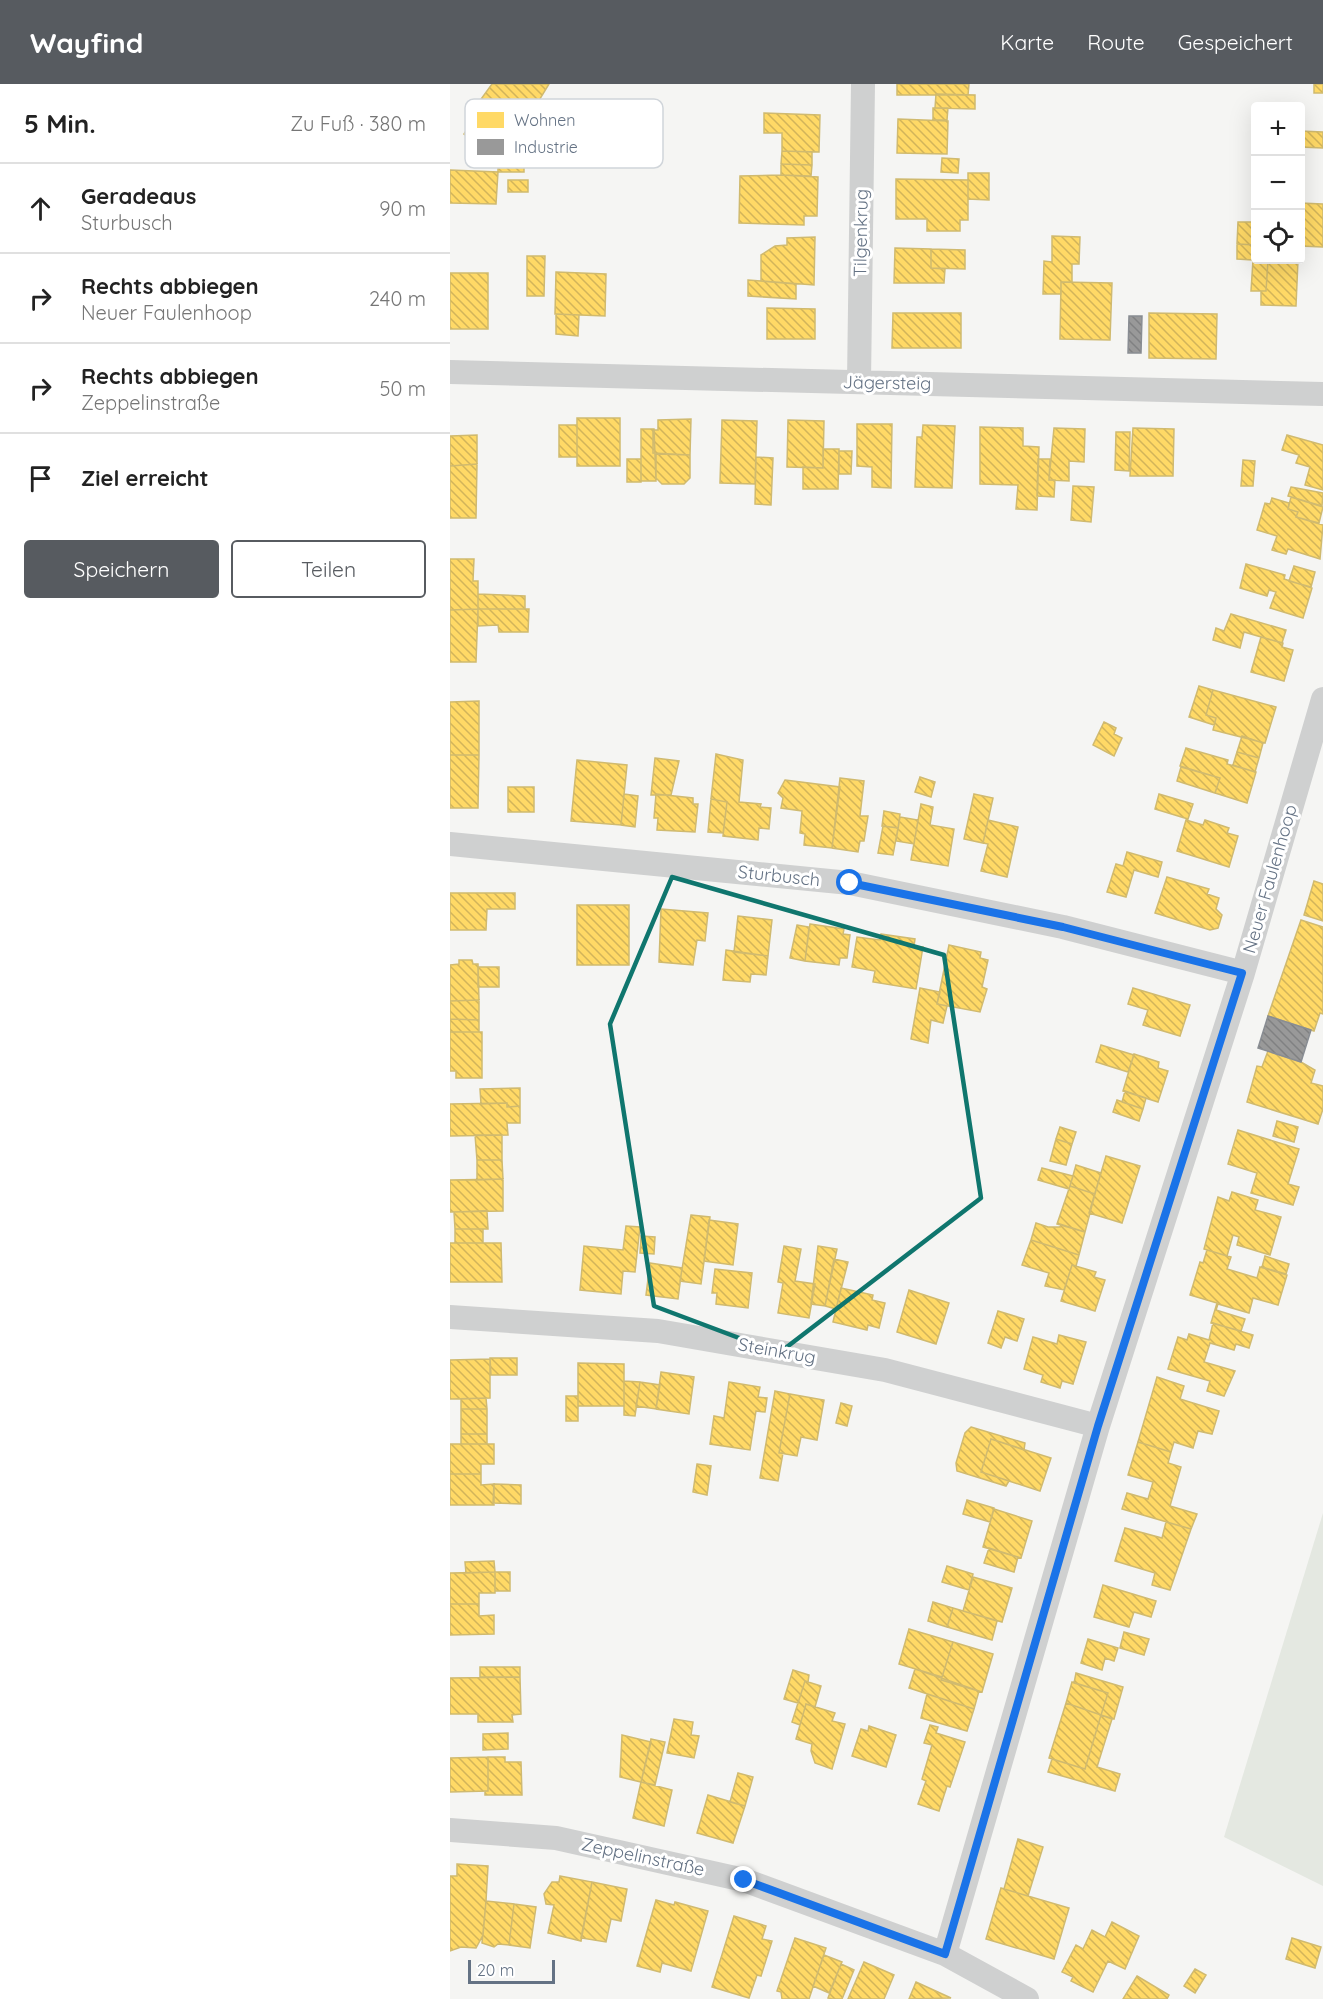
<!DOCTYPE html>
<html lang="de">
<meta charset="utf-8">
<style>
body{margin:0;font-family:Quicksand,sans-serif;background:#f2f2f2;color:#222}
.controls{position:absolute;right:18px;top:18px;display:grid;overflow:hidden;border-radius:6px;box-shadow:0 6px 24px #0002}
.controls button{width:54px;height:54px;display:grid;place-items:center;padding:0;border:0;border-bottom:2px solid #e0e0e0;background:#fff;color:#222;font:30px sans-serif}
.scale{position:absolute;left:18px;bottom:15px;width:87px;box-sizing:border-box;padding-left:6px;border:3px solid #647284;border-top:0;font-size:16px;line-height:21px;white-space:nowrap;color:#647284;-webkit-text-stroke:4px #fff;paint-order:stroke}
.stop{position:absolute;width:18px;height:18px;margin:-14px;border:4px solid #1a73e8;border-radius:50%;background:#fff}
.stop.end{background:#1a73e8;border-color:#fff;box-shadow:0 2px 6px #0008}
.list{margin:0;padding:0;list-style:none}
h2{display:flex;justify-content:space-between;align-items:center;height:78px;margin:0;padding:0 24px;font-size:26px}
h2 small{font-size:20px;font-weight:400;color:#767676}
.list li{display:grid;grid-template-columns:39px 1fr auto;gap:18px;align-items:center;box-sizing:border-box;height:90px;padding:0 24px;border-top:2px solid #e0e0e0}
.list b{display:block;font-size:22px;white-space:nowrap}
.list p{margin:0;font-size:20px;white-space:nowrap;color:#767676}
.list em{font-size:20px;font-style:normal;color:#767676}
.actions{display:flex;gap:12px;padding:18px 24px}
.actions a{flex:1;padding:14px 0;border:2px solid #575b60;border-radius:6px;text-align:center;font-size:21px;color:#575b60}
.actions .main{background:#575b60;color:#fff}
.icon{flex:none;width:33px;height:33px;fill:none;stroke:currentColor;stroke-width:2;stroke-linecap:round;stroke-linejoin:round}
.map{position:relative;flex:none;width:873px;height:1915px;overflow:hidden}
header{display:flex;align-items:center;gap:36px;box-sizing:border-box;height:84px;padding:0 30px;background:#575b60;color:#fff}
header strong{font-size:28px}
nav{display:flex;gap:33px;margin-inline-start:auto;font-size:21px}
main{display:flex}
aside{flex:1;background:#fff}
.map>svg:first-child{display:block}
</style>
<header>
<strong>Wayfind</strong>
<nav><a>Karte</a><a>Route</a><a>Gespeichert</a></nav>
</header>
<main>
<aside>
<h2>5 Min.<small>Zu Fuß · 380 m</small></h2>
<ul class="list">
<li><svg class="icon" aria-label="ahead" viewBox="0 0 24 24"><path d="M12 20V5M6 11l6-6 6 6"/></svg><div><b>Geradeaus</b><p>Sturbusch</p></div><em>90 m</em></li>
<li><svg class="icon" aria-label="right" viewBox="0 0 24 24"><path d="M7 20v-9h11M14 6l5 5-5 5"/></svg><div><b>Rechts abbiegen</b><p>Neuer Faulenhoop</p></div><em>240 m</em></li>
<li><svg class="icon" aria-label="right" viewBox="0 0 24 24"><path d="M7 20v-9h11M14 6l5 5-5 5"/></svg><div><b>Rechts abbiegen</b><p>Zeppelinstraße</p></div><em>50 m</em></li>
<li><svg class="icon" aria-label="arrive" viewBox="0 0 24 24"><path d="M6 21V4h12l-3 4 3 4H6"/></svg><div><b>Ziel erreicht</b></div></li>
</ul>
<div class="actions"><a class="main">Speichern</a><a>Teilen</a></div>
</aside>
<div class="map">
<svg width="873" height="1915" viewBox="0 0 873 1915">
<defs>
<pattern id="homes-back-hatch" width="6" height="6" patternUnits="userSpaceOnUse" patternTransform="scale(1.5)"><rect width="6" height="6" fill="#ffd966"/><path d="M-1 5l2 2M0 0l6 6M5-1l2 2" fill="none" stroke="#d2b45a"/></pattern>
<pattern id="industry-back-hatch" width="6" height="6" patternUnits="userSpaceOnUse" patternTransform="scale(1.5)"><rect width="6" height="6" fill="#999"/><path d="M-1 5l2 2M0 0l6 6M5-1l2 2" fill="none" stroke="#808182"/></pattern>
</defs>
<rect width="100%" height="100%" fill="#f5f5f3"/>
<path fill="#e4e8e1" d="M873 1429V1802L774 1753Z"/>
<path fill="url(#homes-back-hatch)" stroke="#d0ba6f" stroke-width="1.5" d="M42 0H99L88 18 101 28 90 43 78 34 67 50 54 41 37 67 14 50 30 25 26 22Z
M447 0H519L518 11H447Z
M864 0H873V9H864Z
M486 10 525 11V25L485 24Z
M483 24H498L497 36H483Z
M314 29 370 31 369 68 332 67V49H314Z
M448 35 498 37 497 70 447 69Z
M850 47 873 48V64L850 63Z
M332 67 362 68V81L331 80Z
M48 74H64V81H74V88H48Z
M492 74 509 75 508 89 491 88Z
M331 80 362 81 361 92 331 91Z
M0 86 48 88 46 120 0 119Z
M518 89H539V116L518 115Z
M331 91 368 93 367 132H354V141L289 139 290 92Z
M446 95 518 96V136H510V147H477V135H446Z
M58 96H78V108H58Z
M850 119 873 120V163L850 162Z
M788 138H806V161L787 160Z
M602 152 630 153 629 180H622V198H611V210H593L594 177 602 178Z
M365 153 364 201 311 197V171L325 162 337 161V154Z
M787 160 806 161V176H818L816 207H801L803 176 787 175Z
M445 164 481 165V184L495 185 494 199H444Z
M481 165 515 166V185L481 184Z
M77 172H95L94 212H77Z
M818 176H848L846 222 811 221V207H816Z
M106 188 156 190 155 232 105 230Z
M0 189H38V245H0Z
M298 196 346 200V215L298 212Z
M611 198 662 199 660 256 610 255Z
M317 224 365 225V255H317Z
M443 229H511V264H442Z
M699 229 767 230 766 275 699 274Z
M106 230 129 231 128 252 106 250Z
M127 334H170V382H127Z
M241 335 240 371 203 369V346H208V336Z
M272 336 307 337 305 400 270 399Z
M338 336 374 337 373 384 337 383Z
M407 340H442L441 404 422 403V383L407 382Z
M109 341H127V373H109Z
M473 341 505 342 502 404 465 403 467 353H472Z
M530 343 573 344V362L589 363 587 426 566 425 568 401 530 400Z
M604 344 635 345 634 378 619 377V397L599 396Z
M683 344 724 345 723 392H680Z
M191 345H204L206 397H191Z
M666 348H680L679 387 665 386Z
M27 351V380L0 382V352Z
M837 351 873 361V406L855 401 860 383 846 379 849 371 832 366Z
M373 365H389L388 405H353V383L373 384Z
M389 367H402L401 390H389Z
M206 370 240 371V394L234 400H212L206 394Z
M306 373 323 374 321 421 305 420Z
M177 375H191V398H177Z
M588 375H600L599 396H605L604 413 587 412Z
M793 376 805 377 803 402H791Z
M27 380 26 434H0V382Z
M623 402 644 403 641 438 621 436Z
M841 403 873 409 872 422 838 412Z
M841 413 873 423 869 439 846 433 848 428 838 425Z
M822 414 839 419 838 425 848 428 846 433 873 441 870 475 838 465 836 470 822 466 827 452 807 446 815 419 820 420Z
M0 475H24L23 497H28V525L0 526Z
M796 480 835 491 834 495 862 504 853 534 820 524 826 508 819 506 817 512 790 504Z
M844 482 865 488 861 503 839 497Z
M28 510 75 512V525H28Z
M28 525H79L78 548H49L48 541 28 542Z
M28 525 26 578H0V526Z
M781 530 836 546 832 559 794 548 790 564 763 556 766 544 774 547Z
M811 553 833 559 832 563 843 566 834 597 801 588Z
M749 602 763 606 756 631 766 634 764 641 739 633Z
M763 606 826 623 815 659 763 646 766 634 756 631Z
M29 617V671H0V618Z
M654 638 666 644 664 650 672 654 664 672 643 661Z
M792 652 813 659 809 674 787 668Z
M736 664 778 676 777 680 806 688 797 719 765 709 770 694 730 682Z
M787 668 809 674 805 688 783 681Z
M266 670 293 676 289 718 311 720 310 723 321 724 319 745 309 744 308 756 273 752 277 718 261 715Z
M0 671H29L28 724H0Z
M205 674 229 677 221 711H201Z
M127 676 177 681 171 741 121 737Z
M731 683 770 694 765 709 727 697Z
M470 693 485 698 481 713 465 708Z
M390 694 414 697 410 732H418L414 757H410L408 768 382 764Z
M335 696 390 703 382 764 354 761 355 750 350 749 352 727 331 724 333 714 328 709Z
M58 703H84V728H58Z
M174 710 188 712 185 743 171 741Z
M206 710 243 714V720H248L245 748 207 746 208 734H204Z
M524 710 543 714 533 759 514 755Z
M709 710 743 720 738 735 705 725Z
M261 715 277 718 273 749 258 748Z
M471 720 483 723 480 741 504 745 498 782 461 776Z
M434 727 450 730 448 744 432 742Z
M450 733 468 736 464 760 446 757Z
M538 736 568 743 557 793 531 787 538 760 533 759Z
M736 736 753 741 755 736 779 744 777 749 788 752 779 783 727 767Z
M433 742 448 744 443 771 428 769Z
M677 768 712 778 708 793 684 786 676 813 657 808 666 780 673 782Z
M717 793 759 805 757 810 769 814 766 825 772 831 768 844 760 846 705 829Z
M864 797 873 800V837L854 831Z
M0 809H65V825H37L36 846H0Z
M127 821H179V881H127Z
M211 825 258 829 255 857 247 856 243 881 209 878Z
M288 832 322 836 318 872 284 868Z
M851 836 873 843V930L870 929 864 947 818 932Z
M360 840 394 845 393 850 400 851 397 874H390L389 881 355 877Z
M347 841 359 843 355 877 340 874Z
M431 850 465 855 464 862 473 863 466 905 423 898 425 887 402 883 407 853 430 856Z
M499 861 531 868 530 874 538 876 532 903 537 905 530 928 487 920Z
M276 866 318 872 316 891 301 890 300 898 273 896Z
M9 876H22L23 880H28L29 916 0 917V881L9 880Z
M28 883H49V903H28Z
M470 904 490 908 487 920 497 922 493 939 481 936 478 959 461 955Z
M683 904 740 921 730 952 693 941 698 926 678 920Z
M29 916V936L0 935V917Z
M0 935 29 936V948H0Z
M0 948H32V994H6V987H0Z
M651 961 684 971 678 988 646 978Z
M818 967 851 978 865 986 861 999 873 1002V1025L868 1040 797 1018 807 982 812 983Z
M684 970 709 978 708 984 718 987 708 1018 673 1007Z
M70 1004V1022L57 1023V1019L31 1020 30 1005Z
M675 1007 696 1014 693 1025 672 1018Z
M667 1016 693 1025 689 1037 663 1028Z
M57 1019V1023L70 1022V1039H57L58 1051 0 1052V1020Z
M827 1037 848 1043 844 1058 823 1052Z
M610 1043 626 1048 622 1060 606 1055Z
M788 1046 849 1065 838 1100 849 1103 843 1121 801 1109 807 1089 778 1080Z
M25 1051H52V1076H27Z
M606 1055 622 1060 616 1081 600 1077Z
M656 1072 690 1082 672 1139 639 1129Z
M27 1076H52L53 1095 27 1096Z
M626 1081 651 1089 645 1110 620 1102Z
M592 1084 623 1092 619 1105 588 1096Z
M53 1095V1127L0 1128V1096Z
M620 1102 645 1110 635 1148 607 1140Z
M782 1108 808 1116 805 1126 831 1133 820 1171 787 1161 789 1153 783 1151 777 1172 754 1165 768 1113 779 1117Z
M37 1127 38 1145H5L4 1128Z
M241 1131 260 1133 251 1200 230 1197Z
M259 1136 288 1140 283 1181 254 1177Z
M586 1139 598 1143H610V1140L635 1148 629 1171 581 1156Z
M176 1142 190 1143 185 1188 173 1187 171 1210 130 1206 134 1162 173 1166Z
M5 1145H33V1159H5Z
M191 1152 205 1153 204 1170 190 1169Z
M581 1156 629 1171 626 1182 622 1181 614 1206 595 1202 599 1189 572 1181Z
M0 1159H51L52 1198H0Z
M334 1162 351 1165 345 1197 365 1200 359 1234 328 1229 333 1199 328 1198Z
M368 1162 387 1165 375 1222 361 1220Z
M757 1166 781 1173 777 1185 807 1194 810 1183 837 1191 828 1221 803 1214 799 1229 768 1220 766 1226 795 1235 791 1247 761 1239 767 1219 740 1211 750 1178 753 1179Z
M815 1172 839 1180 836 1190 812 1183Z
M384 1175 398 1178 386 1225 375 1222Z
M200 1179 232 1184 228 1215 196 1211Z
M622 1181 646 1188 644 1193 655 1196 645 1227 611 1217Z
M265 1185 302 1189 298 1224 266 1220 267 1209H262Z
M391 1204 423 1211 422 1216 435 1219 429 1244 418 1241 417 1246 383 1238Z
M459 1206 499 1219 486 1260 447 1248Z
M548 1227 574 1235 567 1257 555 1253 551 1264 538 1259Z
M763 1239 803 1251 799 1264 786 1260 784 1266 760 1259 754 1278 785 1287 774 1312 757 1307 760 1297 718 1285 728 1253 737 1256 739 1250 759 1256Z
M609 1251 636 1258 623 1300 612 1297 610 1304 591 1298 593 1291 574 1285 583 1253 607 1260Z
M40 1274H67V1291H41Z
M40 1275V1314L0 1315V1276Z
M128 1279 174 1280V1322H128Z
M211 1288 244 1293 239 1330 206 1325Z
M707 1293 734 1302 730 1315 769 1327 762 1350 748 1347 743 1364 724 1358 721 1368 688 1358Z
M174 1297 190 1298 185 1332 174 1331Z
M190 1298 210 1301 206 1325 186 1322Z
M279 1298 310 1303 308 1313 317 1314 315 1328 306 1327 300 1366 260 1360 264 1332 274 1334Z
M325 1307 340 1310 329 1369H333L328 1397 310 1394Z
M340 1310 374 1316 367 1356 351 1353 347 1372 329 1369Z
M116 1312H128V1337H116Z
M36 1314 37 1325H11V1315Z
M391 1319 402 1322 397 1342 386 1339Z
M11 1325H37V1350H11Z
M521 1343 575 1359 574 1366 541 1355 531 1388 559 1397 556 1402 507 1387 506 1379 515 1349Z
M11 1350H37V1360H11Z
M541 1355 601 1374 590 1407 531 1388Z
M688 1358 721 1368 718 1379 731 1383 720 1422 747 1430 741 1445 672 1425 677 1409 698 1415 703 1398 678 1391Z
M0 1360H44V1380H31V1390H0Z
M247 1380 261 1382 257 1411 243 1408Z
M0 1390H31V1401L44 1400V1421H0Z
M44 1400 71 1401V1420L43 1419Z
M517 1416 544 1424 540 1438 513 1430Z
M544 1425 582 1437 571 1474 533 1463Z
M716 1438 741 1445 720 1506 702 1501 705 1489 665 1477 675 1444 712 1454Z
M539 1464 568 1473 564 1488 534 1479Z
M44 1477 45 1488 16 1489 15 1478Z
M497 1482 523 1490 519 1506 492 1498Z
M45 1488H60V1507H45Z
M45 1488V1509H29V1520H0V1489Z
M523 1493 562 1504 552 1538 513 1527Z
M653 1501 706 1517 701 1533 684 1528 679 1543 644 1533Z
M483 1518 503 1524 497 1543 478 1537Z
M0 1520H29V1532L44 1531V1550L0 1551Z
M503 1524 547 1537 542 1556 497 1543Z
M459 1545 503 1558 492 1593 449 1580Z
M674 1548 699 1555 694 1571 670 1564Z
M638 1555 668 1564 664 1577 655 1574 652 1586 631 1579Z
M503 1558 543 1570 532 1608 491 1596Z
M30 1583H70V1593H30Z
M465 1585 529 1607 524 1625 459 1604Z
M343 1586 359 1591 358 1598 355 1597 348 1619 334 1615Z
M626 1589 673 1603 664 1635 651 1631 658 1609 624 1599Z
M70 1593 71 1630 62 1631 63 1638H28V1630H0V1594Z
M355 1597 371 1602 365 1623 356 1620 350 1641 342 1638Z
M622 1598 658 1609 651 1631 616 1619Z
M477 1610 524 1625 517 1647 471 1634Z
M616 1619 651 1631 635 1685 599 1674Z
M356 1620 385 1629 382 1637 395 1640 382 1685 365 1679 361 1667 362 1660 346 1655Z
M651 1631 662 1635 647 1683 670 1690 665 1707 598 1688 602 1675 635 1685Z
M224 1635 243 1638 241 1651 249 1652 244 1674 217 1669Z
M480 1641 488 1643 486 1649 515 1658 500 1703 497 1702 489 1727 468 1720 476 1697 472 1695 482 1661 474 1659Z
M419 1642 446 1651 436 1683 402 1672 411 1645 418 1647Z
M58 1649V1665L33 1666V1650Z
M172 1651 201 1658 191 1698 170 1693Z
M201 1655 215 1658 205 1701 191 1698Z
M38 1673V1707L0 1708V1674Z
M38 1673H55V1678H71L72 1711H35V1707H38Z
M288 1689 303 1693 295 1722 280 1718Z
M191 1698 222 1706 214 1742 183 1734Z
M258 1711 295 1722 283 1759 247 1749Z
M568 1755 593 1763 578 1812 554 1805Z
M7 1780 38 1782 36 1817 33 1851 26 1864 11 1863 0 1867V1792H7Z
M110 1792 142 1798 131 1857 98 1849 104 1821 96 1820 94 1810 102 1798H109Z
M142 1798 177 1805 171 1837 161 1835 156 1858 131 1854Z
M551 1804 619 1824 604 1875 536 1855Z
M206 1816 224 1821 225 1818 258 1827 241 1887 212 1879 210 1888 187 1882Z
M36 1817 64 1820 59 1861 48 1860 44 1863 32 1859Z
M64 1820 86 1823 80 1864 59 1861Z
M284 1832 316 1842 312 1855 322 1857 311 1892 307 1891 299 1914 262 1903Z
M662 1838 689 1852 675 1885 658 1877 643 1908 621 1897 623 1893 612 1888 626 1861 633 1865 642 1846 655 1853Z
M345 1854 376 1864 359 1915H332L331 1908 327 1907Z
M842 1854 871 1863 865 1884 836 1875Z
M374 1871 392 1878 379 1909 363 1902Z
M414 1878 444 1891 434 1915H398Z
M391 1880 404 1886 392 1915H382L378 1914Z
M745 1885 756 1891 745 1909 734 1902Z
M687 1892 719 1911 717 1915H673Z
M466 1898 501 1914 459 1915Z"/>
<path fill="url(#industry-back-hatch)" stroke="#898d93" stroke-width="1.5" d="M679 232H692L691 269H678Z
M818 932 861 946 851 978 808 964Z"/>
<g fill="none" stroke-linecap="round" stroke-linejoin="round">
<path stroke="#cfd0d0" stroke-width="24" d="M0 288 873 310
M409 298 413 0
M0 760 400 799 613 843 793 889
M0 1233 208 1247 435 1286 648 1342
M0 1746 106 1754 294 1796 495 1870 577 1915
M495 1870 648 1342 793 889 873 615"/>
</g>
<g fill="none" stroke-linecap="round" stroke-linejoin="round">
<path stroke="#1a73e8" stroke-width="8" d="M294 1796 495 1870 648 1342 792 889 613 843 400 799"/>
</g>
<path fill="none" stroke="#0f766e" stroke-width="4.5" stroke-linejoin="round" d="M222 793 494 871 531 1114 329 1269 204 1222 160 940Z"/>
<g text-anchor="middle" stroke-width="6" stroke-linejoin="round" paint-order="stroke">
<g font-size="18" fill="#647284" stroke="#fff">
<text transform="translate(411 149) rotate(-89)" y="6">Tilgenkrug</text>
<text transform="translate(437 299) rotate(1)" y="6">Jägersteig</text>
<text transform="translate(329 792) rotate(6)" y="6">Sturbusch</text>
<text transform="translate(820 795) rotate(-74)" y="6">Neuer Faulenhoop</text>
<text transform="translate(327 1267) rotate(10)" y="6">Steinkrug</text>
<text transform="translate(193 1773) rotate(12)" y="6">Zeppelinstraße</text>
</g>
</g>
<rect x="15" y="15" width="198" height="69" rx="9" fill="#fff" stroke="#d0d5da" stroke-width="1.5"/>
<rect x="27" y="28" width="27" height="16" fill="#ffd966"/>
<rect x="27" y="55" width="27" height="16" fill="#999"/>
<g font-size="16" fill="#647284">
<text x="64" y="42">Wohnen</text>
<text x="64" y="69">Industrie</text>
</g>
</svg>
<div class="controls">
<button>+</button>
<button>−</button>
<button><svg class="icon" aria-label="locate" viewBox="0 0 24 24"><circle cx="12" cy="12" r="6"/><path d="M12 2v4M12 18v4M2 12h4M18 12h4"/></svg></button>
</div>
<div class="scale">20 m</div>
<div class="stop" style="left:400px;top:799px"></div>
<div class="stop end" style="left:294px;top:1796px"></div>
</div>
</main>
